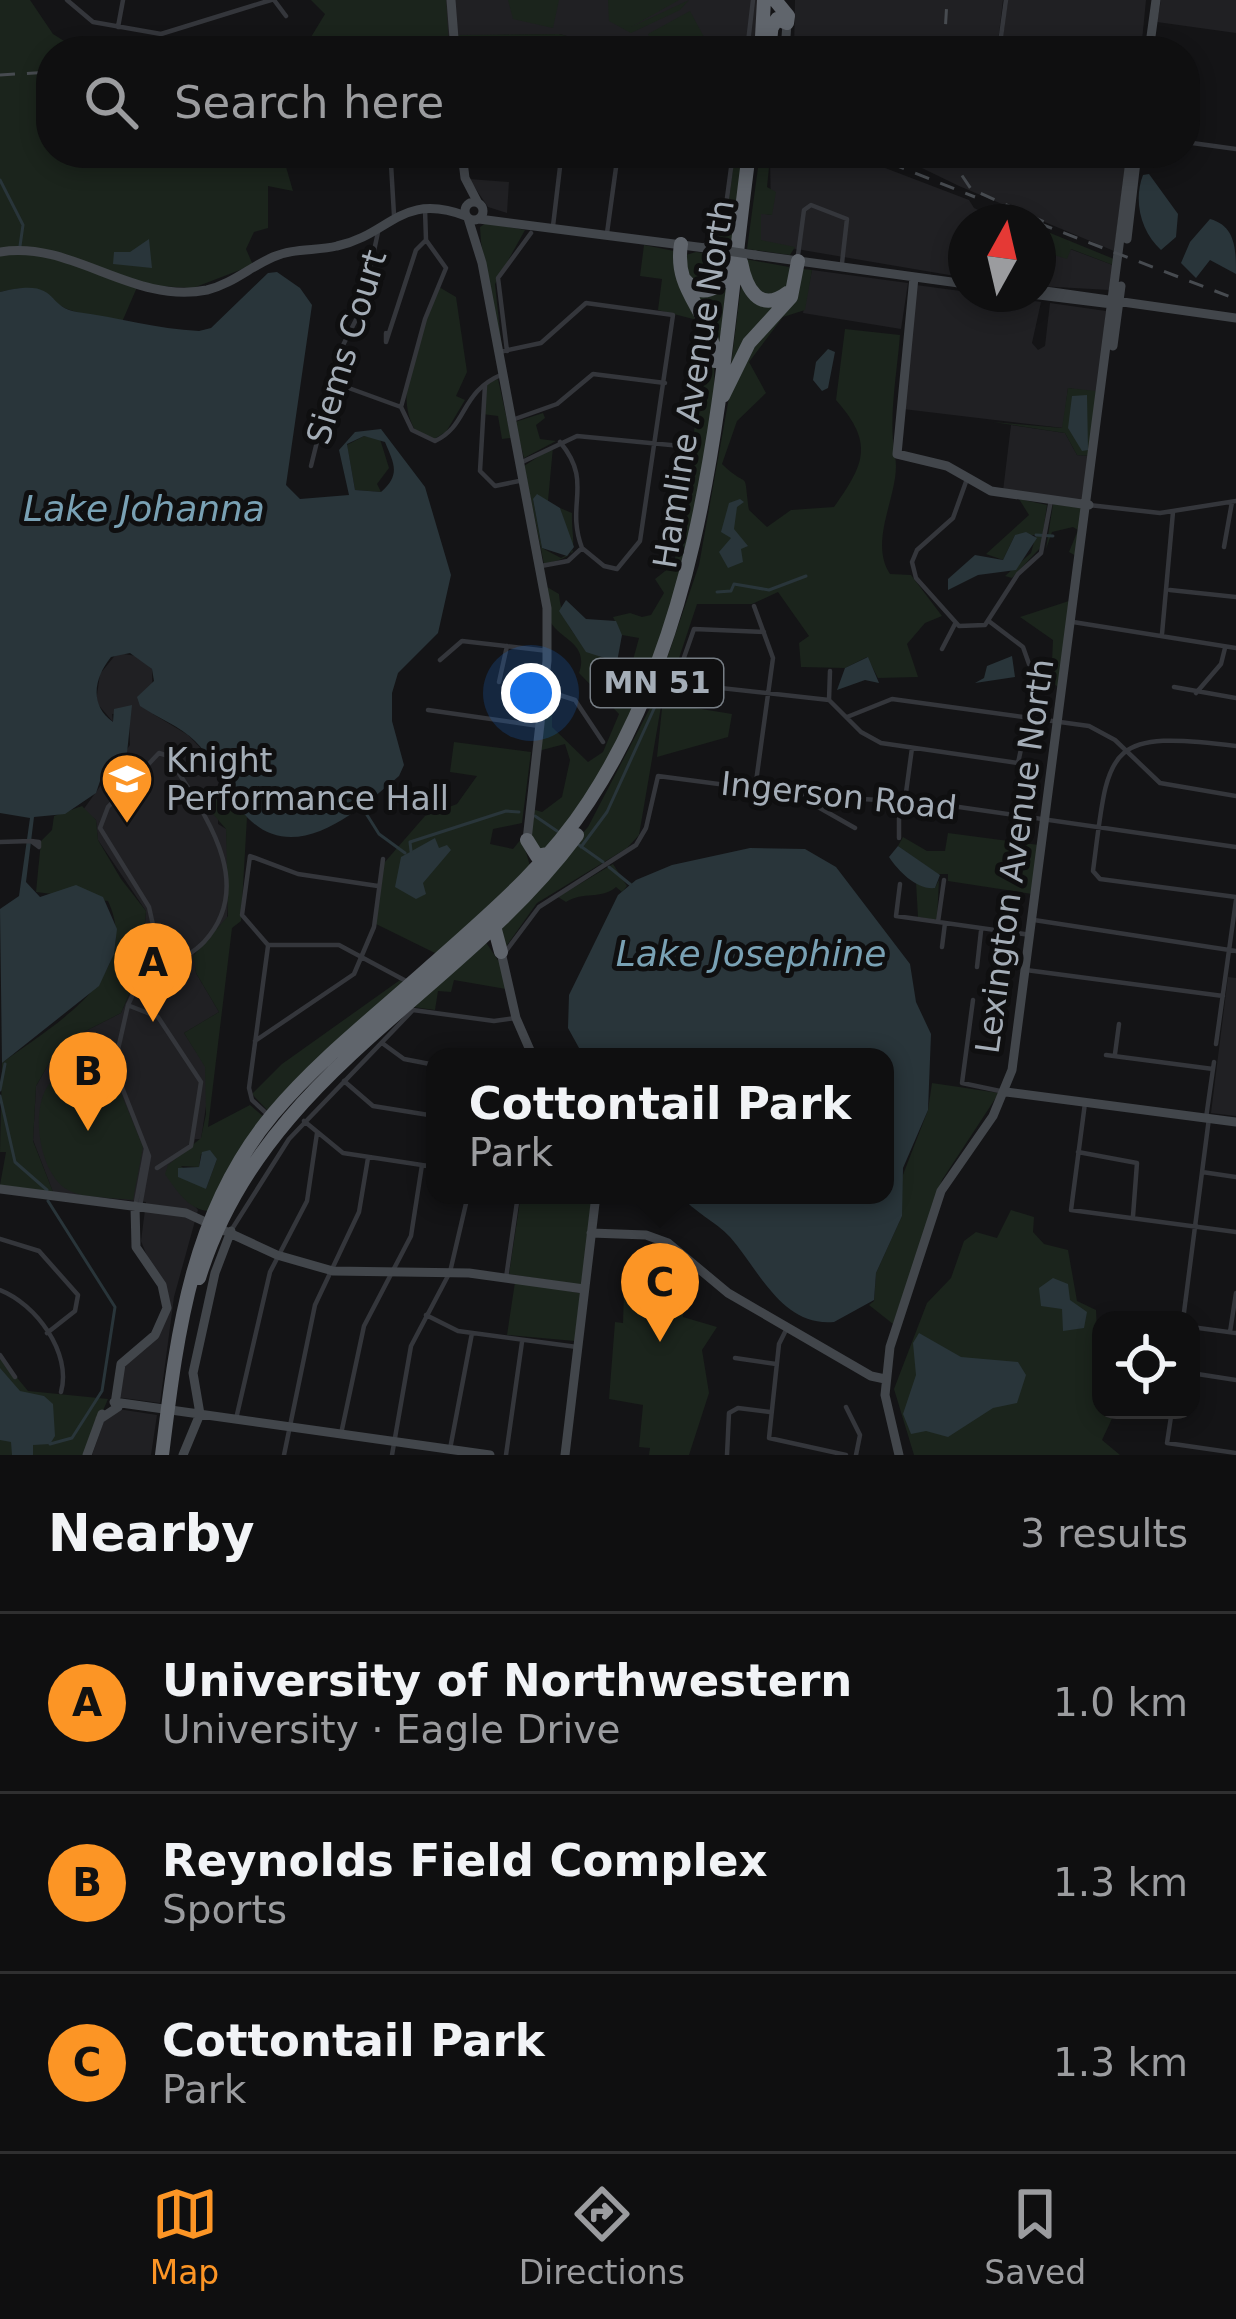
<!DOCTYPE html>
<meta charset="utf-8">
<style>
body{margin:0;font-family:"DejaVu Sans",sans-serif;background:#181819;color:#f1f3f6}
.controls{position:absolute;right:36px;bottom:36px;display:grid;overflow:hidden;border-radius:24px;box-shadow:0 6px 18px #0003}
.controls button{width:108px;height:108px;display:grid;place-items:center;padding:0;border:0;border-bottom:3px solid #2f2f30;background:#0f0f10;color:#f1f3f6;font:60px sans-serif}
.compass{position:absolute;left:948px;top:204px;width:108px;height:108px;border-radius:50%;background:#0f0f10;box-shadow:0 6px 18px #0003;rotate:8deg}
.you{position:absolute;left:531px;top:693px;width:42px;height:42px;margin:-30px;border:9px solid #fff;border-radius:50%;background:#1a73e8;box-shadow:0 0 0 18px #1a73e833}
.badge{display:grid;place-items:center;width:78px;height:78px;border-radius:50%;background:#fc9525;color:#111;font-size:39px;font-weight:700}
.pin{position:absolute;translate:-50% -99px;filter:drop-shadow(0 3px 6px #0008)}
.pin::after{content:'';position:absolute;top:63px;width:42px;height:36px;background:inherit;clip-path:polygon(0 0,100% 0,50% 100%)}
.popup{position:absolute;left:426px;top:1048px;width:468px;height:156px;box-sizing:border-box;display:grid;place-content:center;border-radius:24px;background:#0f0f10;filter:drop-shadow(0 3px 9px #0005);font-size:39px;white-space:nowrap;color:#9b9c9f}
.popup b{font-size:45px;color:#f1f3f6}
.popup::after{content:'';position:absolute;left:50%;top:100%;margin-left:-24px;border:24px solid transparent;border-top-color:#0f0f10}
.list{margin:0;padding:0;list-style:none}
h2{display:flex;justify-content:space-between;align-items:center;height:156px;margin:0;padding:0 48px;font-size:51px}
h2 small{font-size:39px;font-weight:400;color:#9b9c9f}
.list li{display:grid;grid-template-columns:78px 1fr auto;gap:36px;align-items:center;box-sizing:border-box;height:180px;padding:0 48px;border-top:3px solid #2f2f30}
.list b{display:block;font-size:45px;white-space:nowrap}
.list p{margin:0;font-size:39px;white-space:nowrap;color:#9b9c9f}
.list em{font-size:39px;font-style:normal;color:#9b9c9f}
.icon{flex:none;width:66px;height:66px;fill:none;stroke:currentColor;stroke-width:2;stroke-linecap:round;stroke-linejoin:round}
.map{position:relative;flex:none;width:1236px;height:1455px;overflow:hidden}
.search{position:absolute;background:#0f0f10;box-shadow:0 6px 18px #0003;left:36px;right:36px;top:36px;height:132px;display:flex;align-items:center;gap:30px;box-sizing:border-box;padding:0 42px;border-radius:48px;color:#9b9c9f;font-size:45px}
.sheet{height:696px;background:#0f0f10}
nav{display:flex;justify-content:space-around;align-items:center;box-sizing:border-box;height:168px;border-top:3px solid #2f2f30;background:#0f0f10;font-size:33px;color:#9b9c9f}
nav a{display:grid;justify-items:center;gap:6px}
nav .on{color:#fc9525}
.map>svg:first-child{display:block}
</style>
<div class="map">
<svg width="1236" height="1455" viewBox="0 0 1236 1455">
<rect width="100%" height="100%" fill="#141416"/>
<path fill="#202023" d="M385 0H760L757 51H624L559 34 386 37Z
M795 0H1003L997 51H794Z
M1008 0H1146L1141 51H1001Z
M1161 0H1236V33L1157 22Z
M780 153 859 158 969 200 974 208 1005 222H966V276L961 277 767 244 761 240 759 223 761 213 771 215 770 156Z
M891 153H1127L1114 251 959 186Z
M469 179 509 182 507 213 488 207Z
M1070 249 1113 265 1110 290 1038 286V250L1052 256Z
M812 270 908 283 901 329 803 313Z
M916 285 1041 302 1032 343 1038 350 1045 346 1050 303 1106 311 1098 393 1068 388 1063 428 903 409Z
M1011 425 1065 433 1077 455 1091 456 1083 501 1003 491Z
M117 653 137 656 152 669 153 714 188 735 219 767 218 824 226 829 229 880 227 918 194 954 196 973 219 1012 184 1033 206 1067 208 1093 201 1139H195L193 1149 166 1171 198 1210 174 1297 160 1403 116 1397 120 1369 169 1311 141 1241 146 1202 53 1192 33 1140 36 1086 60 1044 121 1013 149 950 143 947 146 911 98 840 96 820 83 810 130 745 129 713 112 714 113 722 96 702 100 674Z
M1228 977 1236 978V1116L1211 1113Z
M118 1409 157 1415 151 1455H92L104 1421Z"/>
<path fill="#1b241c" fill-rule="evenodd" d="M0 0H30L53 34 80 51H51V153H282L293 191 268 186V228L254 232 246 249 253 265 193 288 138 285 122 322C106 319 88 316 73 311 40 301 53 279 0 292Z
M311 0H446L449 48 204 51C241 33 267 51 305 47L325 14Z
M508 0H559L553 28 513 19Z
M608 0H679L631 27 689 0 680 10 631 33 609 21Z
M690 11 705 39 681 51H657L648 34Z
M559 34 624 51 540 43 457 46V35Z
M735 153H745L732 247 712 243 725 230Z
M760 153H780L770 157 767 187 776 192 772 215 761 214V240L795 247 790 255 747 249Z
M486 223 525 230 495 284 502 349 481 242 480 227Z
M1038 228 1114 259 1113 265 1071 249 1067 259 1038 250Z
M644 245 674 251C690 286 712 323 714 362 719 477 658 683 598 781 582 806 561 830 543 853L532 846 529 808 542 812 562 797 570 760 565 744 538 751 546 694H552V727L588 762 603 752 619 714 579 673C589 644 562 640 551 623L547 587 559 594C561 623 581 650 611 662L616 686 625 689 639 638 622 635 613 617 630 613 642 617 651 615 664 593 655 579 674 564 693 456 683 444 693 442 704 335 697 320 658 310 662 279 640 276Z
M696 252 731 257 729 268 710 289 686 279V255Z
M745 259 789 267 792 276 783 295H755Z
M803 269 812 270 805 310 783 317 749 362 766 393 737 421 722 464C751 492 743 465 749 510L767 527 791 510 834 507C865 463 874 443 836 400L845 329 900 335C897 374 888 419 895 456 902 491 867 539 890 574L911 575 942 616 925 623 907 644 918 677 878 678 867 657 845 668 801 667 799 643 809 636 778 592 752 604H697L671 682V704L732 714 728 737 657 757 664 689 639 835 627 848 537 903 505 948 496 930 588 827 650 708 699 565 733 375Z
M742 278 777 302 730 373Z
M728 280 717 362 689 287Z
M439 287 456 297 467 372 456 396 465 400 446 432 434 439 417 433C389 392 424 330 439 287Z
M498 379 511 438 502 439 498 416 482 414 486 384Z
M1068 388 1096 391 1091 456 1077 455 1065 433 993 422 1062 428Z
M543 413 545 418 536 425 540 439 556 441 524 458 515 422Z
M364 436 380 439 389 468 377 484 381 492 355 490 347 445Z
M553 447 548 501 533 499 542 548 561 558 573 552 560 508 572 513C571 546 584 556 544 564L524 466Z
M1019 499 1047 505 1041 547 1012 578 1005 576 1031 553 1036 535H1015L1003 560 986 554 1029 515Z
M1053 504 1081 508 1078 557 1069 552 1078 530 1073 527 1052 532 1046 549Z
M1072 600 1060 689 1051 681 1053 640 1020 617Z
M454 742 531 752 522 823 493 829 490 844 513 849 522 838 530 866 437 954 376 924 384 863 425 816 457 804 477 776 450 772Z
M220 770 247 817 241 921 232 928 208 1127 250 1105 264 1117 208 1211C188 1209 176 1190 165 1174L168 1165 201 1138 206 1114 205 1067 184 1033 219 1012 196 973 193 956 228 916 226 829 213 814 214 801 222 799ZM201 1154 217 1159 206 1189 181 1166 199 1167Z
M82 806 96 820 98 840 121 879 146 911 143 947 149 949 121 1013 60 1044 36 1086 33 1141 53 1192 0 1185 6 1152H0L2 1063C49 1027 144 978 108 901L36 892 41 841 52 830 54 816Z
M948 833 1039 845 1032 894 948 881V874H937L898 846 903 837 927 851H945Z
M613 864 627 886 622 892 616 887C601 900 583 891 566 902L558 897Z
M939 880 937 920 918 917 916 882 935 888Z
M485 941 500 963 506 989 454 980 451 992 438 991 435 1010 413 1007Z
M400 980 404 983 268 1111 252 1094 282 1064Z
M53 1080 118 1086 143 1147 133 1200C115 1197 84 1199 68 1190 38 1174 28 1102 53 1080Z
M932 1083 999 1093 942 1180 893 1324 869 1305 874 1301 876 1273 902 1216 899 1185 928 1110Z
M521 1195H593L581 1285 509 1274Z
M1011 1210 1034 1217 1033 1232 1044 1244 1068 1250 1077 1301 1096 1310 1101 1410H1116L1102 1440 1120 1455H914L894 1389 927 1303 951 1278 964 1241 976 1232 997 1238Z
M658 1241 688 1261 683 1317 717 1327 702 1350 709 1393 689 1455H649L650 1448 639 1447 643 1405 609 1399 615 1322 623 1323 624 1293 653 1297Z
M515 1282 580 1293 575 1341 507 1335Z
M0 1357 28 1391 108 1399 84 1455H0Z"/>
<path fill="#29353a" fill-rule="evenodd" d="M1149 174 1178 214 1176 237 1161 250C1141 232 1133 201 1143 175Z
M1210 219C1236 226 1236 250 1236 274L1210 260 1196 278 1181 263 1190 242Z
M149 239 152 268 113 264 114 252H130Z
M277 272 300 288 312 305 286 485 300 499 349 495 339 450 355 432 381 429 425 487 451 575 438 633 398 673 392 693V721L404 765 399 776C358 811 290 873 241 810 223 787 216 762 195 741 180 726 158 718 140 706L137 697 154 681 152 669 130 653 111 657C94 678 89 705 113 722L114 709 132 705 127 753 118 767 101 778 96 793 65 814 34 817 26 882 40 897 76 885 103 897 117 929 114 954 99 986 2 1063 0 909 19 896 30 818 0 813V292C61 277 44 307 77 312 117 317 157 329 199 331L211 328 268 273ZM364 436 385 442C394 464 401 474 381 492L355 490 347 444Z
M828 349 835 352 828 388 822 391 813 380 816 362Z
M1087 395 1088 450 1082 451 1068 428 1072 396Z
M537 494 560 508 574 547 567 556 542 548 533 499Z
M740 499 744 502 737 507 734 529 748 546 741 549 743 562 728 568 719 552 731 538 721 532 729 503Z
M1026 532 1037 538 1016 570 978 575 948 590V579L975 555 1003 560 1015 535Z
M566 600 586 619 616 621 622 635 617 662 586 652 559 611Z
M1012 656 1015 677 975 683 984 678 987 666Z
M868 657 879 683 865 680 837 690 845 668Z
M435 838 439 848 447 845 451 850 423 883 426 894 416 899 395 887 401 857Z
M898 846 940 875 935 888C917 890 899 872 889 857Z
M750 848 805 849 836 867 910 964 916 1002 931 1034 928 1110 903 1168 902 1216 876 1273 874 1300 834 1322C782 1327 759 1270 730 1237 715 1221 694 1212 680 1195H885V1057H584L568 1028 569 995 618 895 636 880 672 865Z
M210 1150 217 1159 206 1189 178 1177V1168L199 1167 202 1152Z
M1053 1278 1068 1284 1070 1300 1087 1312 1084 1328 1063 1331 1062 1309 1041 1306 1039 1288Z
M919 1333 961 1357 1018 1362 1026 1375 1017 1403 993 1408 948 1437 926 1431 911 1434 903 1414 916 1375 913 1343Z
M0 1368 20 1391 44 1396 53 1404 55 1436 50 1444 33 1445V1455H12L11 1442 0 1440Z"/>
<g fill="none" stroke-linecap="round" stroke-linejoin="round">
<path stroke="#29353a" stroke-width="3" d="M0 180 23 225 20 246
M1036 535 1053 536
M717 592 731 591 734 584 769 590 806 576
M362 807 379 834 405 853
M535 816 557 831
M579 845 603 862
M581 847 607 812 658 700
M411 851 410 842 506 811 519 812
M609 867 631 885
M0 1090 5 1064
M0 1096 15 1162 47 1190
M48 1201 115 1307 102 1391 72 1438 50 1444"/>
<path stroke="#34363b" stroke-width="4.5" d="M67 0 93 22 161 34 271 0
M274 0 286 16
M118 27 123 0
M747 51 753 0
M999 51 1006 0
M1185 102V134
M1185 142 1236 149
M366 153 381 155 391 164 394 215
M553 226 560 167
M607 233 618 153
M703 247 723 228 733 153
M798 255 804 210 811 205 847 219 842 263
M386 333V342L416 250 426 240
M507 351 498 278 531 233
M499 352 541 343 586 303 673 315 640 541 617 569 604 566 582 548 568 561 541 566
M335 383 401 407 412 430 435 441C469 425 459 392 503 374
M485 385 480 471 495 486 524 480
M401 407 425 319 446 268 426 240 425 209
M512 420 557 404 593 374 665 383
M560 442C594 483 565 503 582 548
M520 463 577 436 681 446
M311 466 339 353 362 308 378 232
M967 479 953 518 917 550 912 562 916 578 959 626 985 625 1018 574 1041 553 1051 500
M1089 505 1160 513 1236 501
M1224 547 1232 502
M1170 590 1236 597
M754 606 773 658 755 789
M990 622 1023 647 1029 664
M1073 622 1236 648
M764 632 694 629 675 683 829 700
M1162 634 1173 512
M942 649 955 624
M440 660 462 641 548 651
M499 682 507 646
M1174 687 1236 698
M544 690 575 700 603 742
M1196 693 1221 664 1225 648
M829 700 861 732 881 743 1018 763 1028 717
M829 700 830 671
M428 710 539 726
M847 717 892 699 1089 726 1115 740 1160 783 1236 796
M1236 746C1103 729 1109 748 1093 871L1100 879 1236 897
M815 796 818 807 855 828
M905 800 912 748
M899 838V818L909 800
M0 842 31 841 39 847V842L31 841
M900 884 896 916 1031 935
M378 886 298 874 250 856 242 915 268 945H339L406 981
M1034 920 1236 951
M938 922 944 880
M942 947 945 923
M503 955 539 907 636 845 646 828 658 776 810 796 931 803 1236 847
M977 967 981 931
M1026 970 1223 996
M973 1000 962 1083 1000 1091
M130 1006 158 1017 201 1082 191 1146 157 1168
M255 1041 354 974 374 927 383 859
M382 1043 404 1059 435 1065
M1216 1044 1236 900
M1115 1054 1119 1024
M1106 1055 1213 1069
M96 1081 98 1053 116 1050
M344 1081 373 1106 435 1116
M1085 1103 1071 1210 1236 1232
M266 1113 252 1100 249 1088 268 946
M1206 1118 1214 1062
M304 1121 343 1153 435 1167
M1078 1152 1137 1163 1133 1216
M1202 1172 1236 1177
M136 1202 146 1149
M140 1206 149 1156 114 1067 128 1005 153 952V925L149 907 100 828 108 807 159 753 168 756C201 810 259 882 204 942 186 961 160 965 141 981
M232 1229 289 1139 413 1010 494 1021 516 1018
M0 1239 39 1251 78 1295 75 1311 47 1333
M506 1278 518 1195
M0 1290C36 1304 72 1353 61 1392
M426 1315 458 1331 577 1347
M1183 1320 1209 1118
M1191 1327 1236 1333
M787 1328 779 1344 769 1438 846 1455
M1230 1332 1236 1293
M0 1355 15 1377
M735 1358 776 1364
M1191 1373 1236 1380
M846 1407 860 1435 856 1455
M1172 1410 1167 1443 1236 1453
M236 1419 270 1272 307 1201 317 1133
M341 1434 364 1326 411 1236 422 1165
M450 1449 472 1333
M284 1455 315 1305 359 1212 368 1158
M392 1455 411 1346 450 1272 468 1195
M506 1455 522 1342
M727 1455 729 1413 738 1408 770 1412"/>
<path stroke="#42464b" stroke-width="9" d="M451 0 455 51
M785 51 787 23
M1149 51 1156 0
M462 153 465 178 478 203
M465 211a9 9 0 1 1 18 0a9 9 0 1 1-18 0Z
M468 218 482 263 547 608V661L527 840
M479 219 721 250
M1127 239 1137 153
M0 252C73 240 132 305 207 290 232 284 250 267 273 257 293 248 317 251 337 246 390 235 401 191 466 216
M755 255 966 284
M914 277 897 454 947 466 991 491 1089 505
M1038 290 1236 318
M1031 294 1112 304
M1113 346 1121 286
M501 952 516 1018 533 1057
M1006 1092 1236 1122
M0 1189 186 1213 277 1255 333 1271 469 1273 584 1289
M591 1233 646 1235 668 1243 728 1293 871 1376 885 1379
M114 1402 490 1455
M115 1404 121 1364 155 1335 167 1308 162 1285 136 1247 135 1206
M100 1419 118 1407
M87 1455 102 1414
M183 1455 200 1414 193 1373 215 1273 231 1231
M565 1455 596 1195
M899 1455 885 1395 890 1347 941 1191 993 1116 1012 1070 1131 153"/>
<path stroke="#60656c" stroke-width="14" d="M771 29 777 19 787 23 788 16 775 0
M762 37 764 0
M769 51 772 23
M681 244C673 294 713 311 715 361
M741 262C746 288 759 314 787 293
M684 279C701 300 721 289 731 268
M723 396 749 343 791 297 798 261
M527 840 537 856 548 854
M494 926 501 952
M199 1278C262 1073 457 996 577 835
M162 1455C177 1334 191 1212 273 1114 319 1059 379 1013 432 965 489 914 547 866 589 801 713 612 720 371 749 153"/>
<path stroke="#474b50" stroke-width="3" stroke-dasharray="15 12" stroke-linecap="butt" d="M430 51 541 46 592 51
M944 51 947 0
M0 75 51 72
M865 153 975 197
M947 153 971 189 1051 225
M1038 223 1236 299"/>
<path stroke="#42464b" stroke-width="9" d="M721 250 755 255"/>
</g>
<defs>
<g id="university-pin" transform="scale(2.7)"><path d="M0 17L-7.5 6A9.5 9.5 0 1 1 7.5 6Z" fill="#fc9525" stroke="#0f0f10"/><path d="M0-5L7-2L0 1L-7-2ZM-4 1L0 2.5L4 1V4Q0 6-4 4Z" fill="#fff"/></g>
</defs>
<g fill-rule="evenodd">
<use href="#university-pin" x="127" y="779"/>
</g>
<g text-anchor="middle" stroke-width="10" stroke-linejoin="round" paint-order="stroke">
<rect fill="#0f0f10" stroke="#777e85" stroke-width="3" x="591" y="659" width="132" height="48" rx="9"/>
<g font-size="30" font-weight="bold" fill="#a4adb7">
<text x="657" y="693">MN 51</text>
</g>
<g font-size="33" fill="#a4adb7" stroke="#0f0f10">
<text transform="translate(346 347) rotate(-73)" y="12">Siems Court</text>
<text transform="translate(693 384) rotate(-81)" y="12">Hamline Avenue North</text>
<text transform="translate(839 795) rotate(6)" y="12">Ingerson Road</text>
<text transform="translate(1014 856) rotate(-82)" y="12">Lexington Avenue North</text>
</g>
<g font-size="33" fill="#a4adb7" stroke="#0f0f10" text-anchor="start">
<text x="166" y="772">Knight<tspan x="166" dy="38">Performance Hall</tspan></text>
</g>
<g font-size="36" font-style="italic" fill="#79a1b4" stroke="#0f0f10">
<text x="144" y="521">Lake Johanna</text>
<text x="751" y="966">Lake Josephine</text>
</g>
</g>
</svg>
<div class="controls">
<button><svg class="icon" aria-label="locate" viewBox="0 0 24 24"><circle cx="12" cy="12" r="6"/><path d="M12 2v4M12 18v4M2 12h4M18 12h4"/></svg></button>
</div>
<svg class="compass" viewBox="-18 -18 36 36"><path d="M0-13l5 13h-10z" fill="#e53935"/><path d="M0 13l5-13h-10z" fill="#9b9c9f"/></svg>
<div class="you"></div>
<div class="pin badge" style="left:153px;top:1022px">A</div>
<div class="pin badge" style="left:88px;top:1131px">B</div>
<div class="pin badge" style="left:660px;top:1342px">C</div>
<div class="popup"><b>Cottontail Park</b>Park</div>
<div class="search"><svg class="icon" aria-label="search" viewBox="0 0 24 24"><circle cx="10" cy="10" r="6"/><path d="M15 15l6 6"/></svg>Search here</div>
</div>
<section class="sheet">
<h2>Nearby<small>3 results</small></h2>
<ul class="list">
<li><span class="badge">A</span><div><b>University of Northwestern</b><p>University · Eagle Drive</p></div><em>1.0 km</em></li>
<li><span class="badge">B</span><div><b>Reynolds Field Complex</b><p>Sports</p></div><em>1.3 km</em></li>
<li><span class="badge">C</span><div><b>Cottontail Park</b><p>Park</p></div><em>1.3 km</em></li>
</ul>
</section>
<nav>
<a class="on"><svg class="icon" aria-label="map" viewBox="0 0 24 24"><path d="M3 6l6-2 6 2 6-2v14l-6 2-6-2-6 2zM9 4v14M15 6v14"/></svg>Map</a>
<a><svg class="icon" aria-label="directions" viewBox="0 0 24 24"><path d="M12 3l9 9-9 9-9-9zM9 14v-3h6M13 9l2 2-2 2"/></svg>Directions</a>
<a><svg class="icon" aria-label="saved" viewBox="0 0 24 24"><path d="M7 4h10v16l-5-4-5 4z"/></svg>Saved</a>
</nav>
